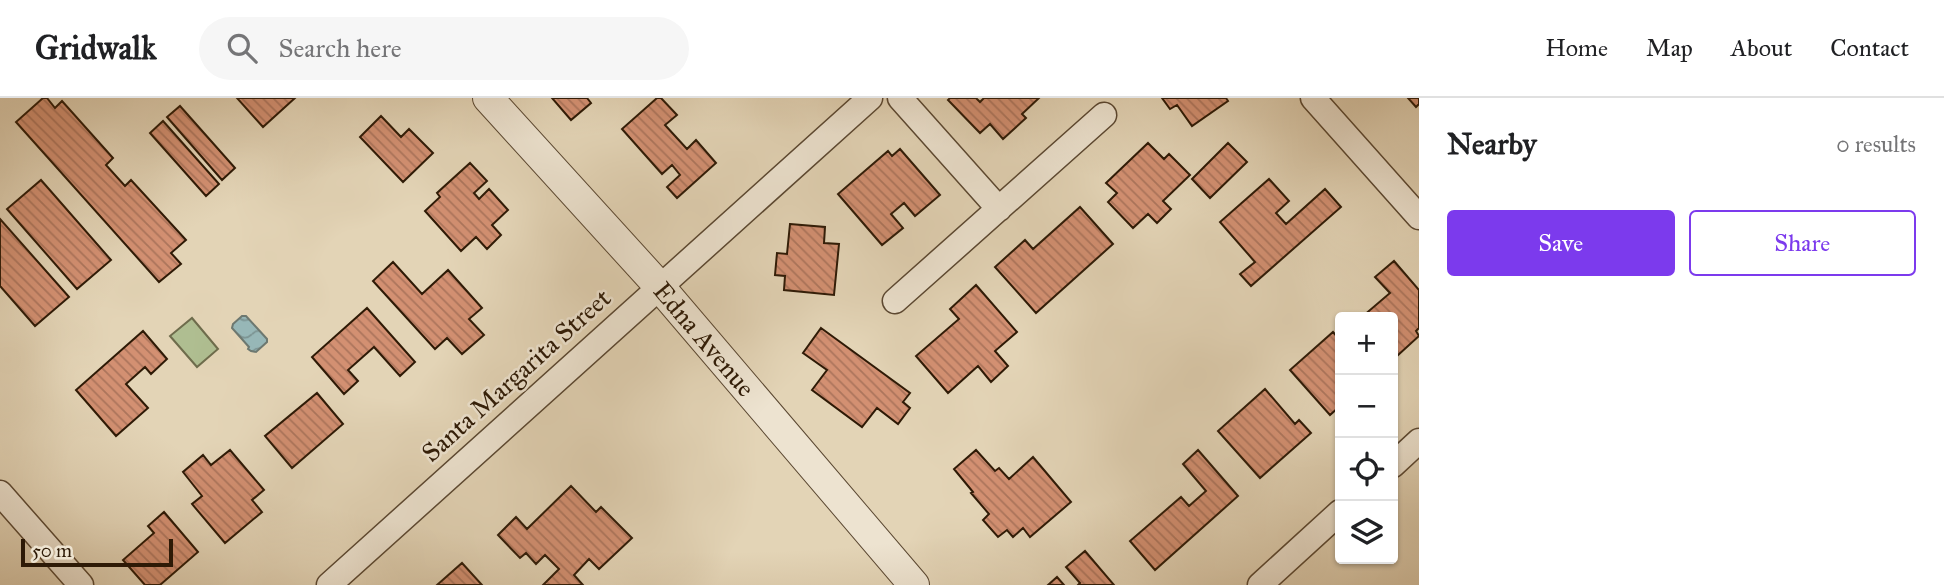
<!DOCTYPE html>
<meta charset="utf-8">
<style>
body{margin:0;font-family:"IM FELL Great Primer",serif;background:#f6f6f6;color:#202124}
.controls{position:absolute;right:21px;bottom:21px;display:grid;overflow:hidden;border-radius:7px;box-shadow:0 2px 5px #0004}
.controls button{width:63px;height:63px;display:grid;place-items:center;padding:0;border:0;border-bottom:2px solid #e0e0e0;background:#fff;color:#202124;font:35px sans-serif}
.scale{position:absolute;left:21px;bottom:18px;width:152px;box-sizing:border-box;padding-left:7px;border:4px solid #2e1a06;border-top:0;font-size:19px;line-height:24px;white-space:nowrap;color:#2e1a06;-webkit-text-stroke:5px #ede3d0;paint-order:stroke}
.list{margin:0;padding:0;list-style:none}
h2{display:flex;justify-content:space-between;align-items:center;height:91px;margin:0;padding:0 28px;font-size:30px}
h2 small{font-size:23px;font-weight:400;color:#757577}
.actions{display:flex;gap:14px;padding:21px 28px}
.actions a{flex:1;padding:16px 0;border:2px solid #7c3aed;border-radius:7px;text-align:center;font-size:24px;color:#7c3aed}
.actions .main{background:#7c3aed;color:#fff}
.icon{flex:none;width:38px;height:38px;fill:none;stroke:currentColor;stroke-width:2;stroke-linecap:round;stroke-linejoin:round}
.map{position:relative;flex:none;width:1419px;height:487px;overflow:hidden}
header{display:flex;align-items:center;gap:42px;box-sizing:border-box;height:98px;padding:0 35px;background:#fff;border-bottom:2px solid #e0e0e0}
header strong{font-size:33px}
nav{display:flex;gap:38px;margin-inline-start:auto;font-size:24px}
.search{width:490px;height:63px;background:#f6f6f6;display:flex;align-items:center;gap:18px;box-sizing:border-box;padding:0 24px;border-radius:38px;color:#757577;font-size:26px}
main{display:flex}
aside{flex:1;background:#fff}
.map>svg:first-child{display:block}
</style>
<header>
<strong>Gridwalk</strong>
<div class="search"><svg class="icon" aria-label="search" viewBox="0 0 24 24"><circle cx="10" cy="10" r="6"/><path d="M15 15l6 6"/></svg>Search here</div>
<nav><a>Home</a><a>Map</a><a>About</a><a>Contact</a></nav>
</header>
<main>
<div class="map">
<svg width="1419" height="487" viewBox="0 0 1419 487">
<defs>
<pattern id="water-waves" width="16" height="10" patternUnits="userSpaceOnUse" patternTransform="scale(1.75)"><rect width="16" height="10" fill="#97b7b7"/><path d="M0 5q4-4 8 0t8 0" fill="none" stroke="#7c9493"/></pattern>
<pattern id="building-back-hatch" width="6" height="6" patternUnits="userSpaceOnUse" patternTransform="scale(1.75)"><rect width="6" height="6" fill="#d39072"/><path d="M-1 5l2 2M0 0l6 6M5-1l2 2" fill="none" stroke="#ac755c"/></pattern>
</defs>
<rect width="100%" height="100%" fill="#e3d4b6"/>
<filter id="stains"><feTurbulence type="fractalNoise" baseFrequency=".00286" numOctaves="4"/><feColorMatrix values="0 0 0 0 .2 0 0 0 0 .09 0 0 0 0 .02 0 0 0 .5 -.17"/></filter>
<radialGradient id="worn" r=".72"><stop offset=".6" stop-color="#630" stop-opacity="0"/><stop offset="1" stop-color="#630" stop-opacity=".3"/></radialGradient>
<path fill="#afbe91" stroke="#6e6c4c" stroke-width="2" d="M192 220 218 251 197 269 170 238Z"/>
<path fill="url(#water-waves)" stroke="#6d7870" stroke-width="2" d="M242 218H246L267 241V244L256 254 251 253 248 251 249 249 232 230 233 226Z"/>
<path fill="url(#building-back-hatch)" stroke="#2e1a06" stroke-width="2" d="M43 0H47L55 10 62 3 113 60 106 67 125 88 131 82 186 142 171 155 181 166 159 184 16 24Z
M237 0H295L263 29Z
M552 0H587L591 5 571 22Z
M657 0H661L677 17 665 27 687 51 696 42 716 65 677 100 667 89 680 77 672 67 662 76 622 31Z
M950 0H976L980 4 984 0H1039L1022 16 1026 20 1003 41 990 26 980 35 948 2Z
M1162 0H1226L1228 3 1192 28 1177 7 1170 11Z
M1408 0H1419V6L1416 9Z
M180 8 235 70 222 82 167 19Z
M381 18 401 39 409 31 433 55 403 84 360 39Z
M163 23 219 86 206 98 150 35Z
M1148 45 1164 61 1169 56 1190 77 1163 103 1171 111 1157 125 1148 116 1133 130 1108 104 1117 95 1106 85Z
M1228 45 1247 64 1210 100 1192 81Z
M900 51 940 97 915 118 904 105 891 116 903 130 882 147 838 96 888 53 892 58Z
M470 65 487 83 474 95 479 101 489 91 508 112 492 127 501 137 487 151 476 139 461 153 425 113 440 99 437 95Z
M1269 81 1289 103 1276 115 1286 126 1325 91 1341 109 1251 188 1240 176 1255 164 1220 124Z
M41 82 111 162 77 191 7 111Z
M1080 109 1113 146 1036 215 995 169 1025 142 1033 151Z
M0 121 69 199 35 228 0 188Z
M790 126 825 129 824 145 839 146 834 197 784 192 785 178 775 177 777 155 787 156Z
M1394 163 1419 192V230L1416 233 1419 238 1397 258 1393 253V219L1363 218 1390 195 1375 179Z
M393 164 422 196 448 172 482 210 469 221 484 237 462 256 447 240 435 251 373 183Z
M976 187 1017 234 995 253 1008 268 991 284 978 268 948 295 916 258 959 221 950 211Z
M367 210 415 264 400 278 374 249 348 272 358 283 344 296 312 259Z
M821 230 910 295 903 304 910 310 898 326 877 310 862 329 812 292 827 272 803 255Z
M143 233 167 261 151 276 145 269 126 286 148 310 116 338 76 292Z
M1333 234 1340 242V308L1330 317 1290 272Z
M1265 291 1295 326 1299 322 1311 335 1260 380 1218 333Z
M317 295 343 326 292 370 265 338Z
M230 352 264 392 252 402 262 414 225 445 192 406 202 398 183 374 203 357 211 367Z
M976 352 995 373 999 370 1009 381 1033 359 1071 404 1030 439 1023 430 1013 439 1007 432 998 439 983 422 989 416 971 395 973 394 954 371Z
M1198 352 1238 398 1155 472 1130 443 1181 399 1189 408 1206 393 1183 366Z
M571 388 596 414 601 409 632 440 599 471 589 461 574 477 583 487H543L559 471 545 457 536 466 526 455 520 460 498 437 516 419 527 431Z
M164 414 198 454 160 487H145L123 462 154 435 148 428Z
M1085 453 1114 487H1078L1080 485 1066 469Z
M462 465 482 487H437Z
M1057 479 1064 487H1048Z"/>
<g fill="none" stroke-linecap="round" stroke-linejoin="round">
<g stroke="#5b4832" stroke-width="27">
<path id="minor" d="M900 0 999 111
M1313 0 1419 119
M895 203 1104 17
M1393 367 1419 343
M0 395 81 487
M329 487 870 0
M1260 487 1340 414"/>
</g>
<g stroke="#5b4832" stroke-width="32">
<g id="tertiary">
<path id="s1" d="M488 0 659 188 914 487"/>
</g>
</g>
<use href="#minor" stroke="#ede3d0" stroke-width="24"/>
<use href="#tertiary" stroke="#ede3d0" stroke-width="30"/>
</g>
<g text-anchor="middle" stroke-width="5" stroke-linejoin="round" paint-order="stroke">
<g font-size="26" fill="#2e1a06" stroke="#ede3d0">
<text dy="9" stroke="none"><textPath href="#s1" startOffset="324">Edna Avenue</textPath></text>
<text transform="translate(516 277) rotate(-42)" y="9">Santa Margarita Street</text>
</g>
</g>
<rect width="100%" height="100%" filter="url(#stains)"/>
<rect width="100%" height="100%" fill="url(#worn)"/>
</svg>
<div class="controls">
<button>+</button>
<button>−</button>
<button><svg class="icon" aria-label="locate" viewBox="0 0 24 24"><circle cx="12" cy="12" r="6"/><path d="M12 2v4M12 18v4M2 12h4M18 12h4"/></svg></button>
<button><svg class="icon" aria-label="layers" viewBox="0 0 24 24"><path d="M12 4l9 5-9 5-9-5zM3 14l9 5 9-5"/></svg></button>
</div>
<div class="scale">50 m</div>
</div>
<aside>
<h2>Nearby<small>0 results</small></h2>
<ul class="list">
</ul>
<div class="actions"><a class="main">Save</a><a>Share</a></div>
</aside>
</main>
